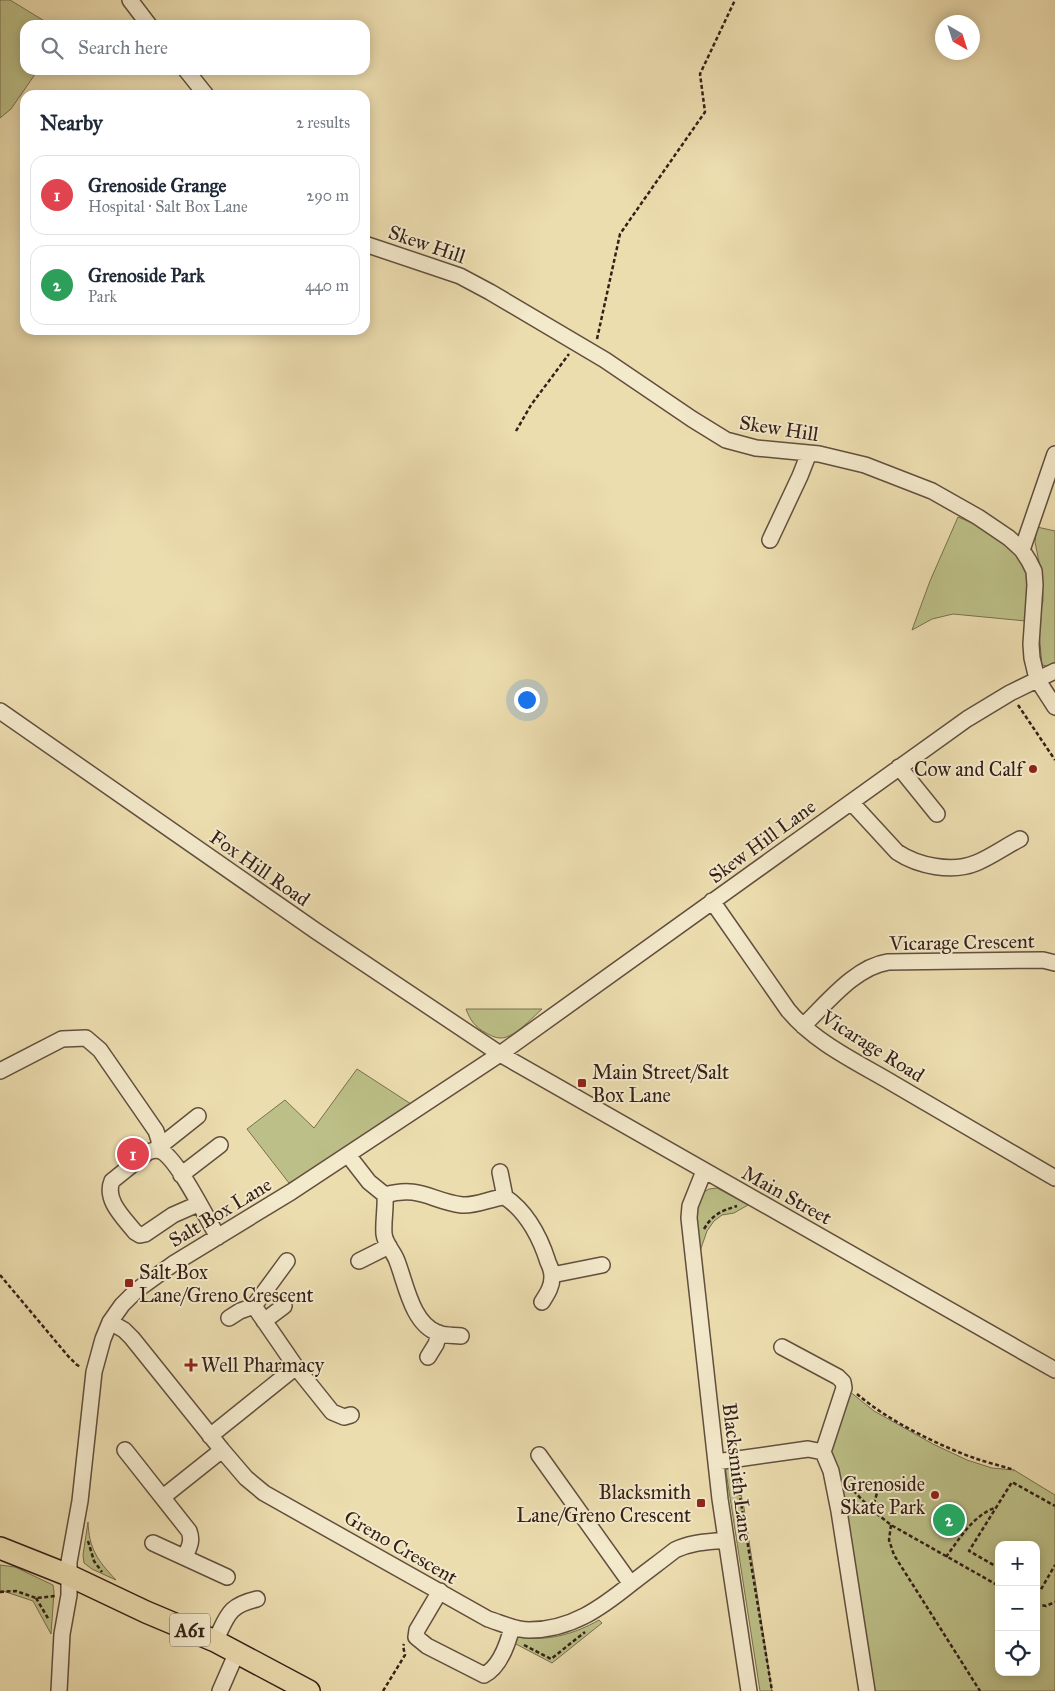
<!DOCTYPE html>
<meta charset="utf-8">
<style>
body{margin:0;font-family:"IM FELL Great Primer",serif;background:#f6f6f7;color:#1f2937}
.controls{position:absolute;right:15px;bottom:15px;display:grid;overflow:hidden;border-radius:10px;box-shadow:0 2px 12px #0003}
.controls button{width:45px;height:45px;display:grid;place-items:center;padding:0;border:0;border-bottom:1px solid #e0e1e3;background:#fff;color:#1f2937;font:25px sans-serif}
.compass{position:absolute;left:935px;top:15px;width:45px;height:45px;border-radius:50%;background:#fff;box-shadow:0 2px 12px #0003;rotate:141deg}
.you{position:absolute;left:526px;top:699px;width:18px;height:18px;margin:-12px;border:4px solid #fff;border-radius:50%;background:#1a73e8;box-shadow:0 0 0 8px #1a73e833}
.badge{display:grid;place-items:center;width:32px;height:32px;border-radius:50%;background:#0b8043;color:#fff;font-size:16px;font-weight:700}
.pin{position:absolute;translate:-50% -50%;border:2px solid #fff;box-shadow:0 1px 5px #0006}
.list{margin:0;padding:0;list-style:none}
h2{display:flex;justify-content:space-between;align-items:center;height:65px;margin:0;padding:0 20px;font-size:21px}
h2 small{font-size:16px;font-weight:400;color:#747a83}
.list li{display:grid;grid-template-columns:32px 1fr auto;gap:15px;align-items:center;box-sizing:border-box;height:80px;margin:0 10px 10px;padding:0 10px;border:1px solid #e0e1e3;border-radius:15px}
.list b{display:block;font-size:19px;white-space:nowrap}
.list p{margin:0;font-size:16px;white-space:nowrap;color:#747a83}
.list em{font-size:16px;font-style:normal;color:#747a83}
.icon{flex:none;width:28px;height:28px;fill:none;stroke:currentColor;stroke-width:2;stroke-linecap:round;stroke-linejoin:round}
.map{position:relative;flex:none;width:1055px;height:1691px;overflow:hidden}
.search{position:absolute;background:#fff;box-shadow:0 2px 12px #0003;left:20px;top:20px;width:350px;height:55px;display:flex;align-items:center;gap:12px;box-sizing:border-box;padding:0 18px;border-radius:15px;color:#747a83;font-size:19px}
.panel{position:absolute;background:#fff;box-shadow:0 2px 12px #0003;left:20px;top:90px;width:350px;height:245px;border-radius:15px}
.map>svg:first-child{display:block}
</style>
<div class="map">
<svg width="1055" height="1691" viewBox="0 0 1055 1691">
<rect width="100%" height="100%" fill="#ecddaf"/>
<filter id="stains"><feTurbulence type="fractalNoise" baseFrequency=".004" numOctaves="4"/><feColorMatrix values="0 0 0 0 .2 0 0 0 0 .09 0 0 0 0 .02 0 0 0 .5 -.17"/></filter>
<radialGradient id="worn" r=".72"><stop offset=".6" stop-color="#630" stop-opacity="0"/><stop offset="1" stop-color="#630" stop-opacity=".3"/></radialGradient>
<path fill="#bcbf87" stroke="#787050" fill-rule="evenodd" d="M0 0H10L51 25H25V70H38L11 109 0 118Z
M958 517C978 525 1023 548 1027 570 1031 586 1027 605 1026 621L953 614 932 619 912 630 930 581Z
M1037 527 1055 531V665L1051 667 1042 665 1038 622 1043 601 1042 577 1035 542Z
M466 1009H542C532 1018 513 1039 500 1038 495 1038 490 1035 486 1033 475 1027 470 1020 466 1009Z
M357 1069 411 1104 320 1166 289 1183 247 1129 285 1100 314 1128Z
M717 1188 748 1205 734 1213 722 1215 714 1221 707 1231 699 1254 694 1216 702 1193 709 1189Z
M849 1391 874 1411 933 1444 967 1460 992 1468 1014 1470 1055 1495V1691H871L828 1450ZM999 1545H1036V1672H999Z
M734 1463 744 1508 772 1691H760L725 1465Z
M88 1522C89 1549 98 1561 116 1580L92 1569 84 1563 83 1555Z
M0 1565 15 1567 53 1585 54 1592 51 1634 33 1601 0 1590Z
M599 1620 602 1623 552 1663 514 1643 518 1637C546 1642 575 1634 599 1620Z"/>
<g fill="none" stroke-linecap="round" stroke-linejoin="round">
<g stroke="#624f3e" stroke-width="18">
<path id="minor" d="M130 0 149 25
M186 70 206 95
M365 244 460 276 490 292 605 360 692 419 726 440 756 448 819 454 865 465 932 491 978 517 1009 538 1022 550 1029 561 1034 571 1035 585 1031 644 1032 658 1037 679 1055 707
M770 540 800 476 809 453
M1022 550 1055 454
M0 711 316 931 500 1054 1055 1370
M899 767 937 814
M851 802 897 852C918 866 952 873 976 863 991 857 1006 846 1020 839
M712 901 788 1010C815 1043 857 1062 894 1084 948 1115 1001 1147 1055 1178
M803 1026C827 1003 855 967 888 962L1043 960 1055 963
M0 1071 62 1039 86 1038 100 1050 156 1131 159 1140V1150
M159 1147 198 1116
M348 1155 369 1182 385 1195C420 1185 431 1201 462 1205 477 1206 491 1198 505 1197 527 1212 540 1237 548 1262 550 1266 552 1272 552 1277 552 1287 547 1294 542 1302
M704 1171 690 1206 689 1218 720 1499 749 1691
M500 1172 505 1197
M181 1175 220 1145
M385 1195C386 1208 383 1221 384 1234 385 1244 394 1252 397 1261 406 1284 412 1324 438 1333 445 1336 454 1335 461 1336
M198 1204 173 1215 145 1234 140 1235 135 1232C124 1218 104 1200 112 1181L148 1152C153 1150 158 1149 163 1152 180 1164 206 1217 218 1237
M359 1261 389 1246
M552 1275 602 1265
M254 1306 296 1367 332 1412 344 1417 351 1415
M229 1318 240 1311 254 1306 287 1261
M264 1321 284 1306
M110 1322 124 1330 132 1338 222 1450 246 1478 264 1493 488 1619C501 1623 515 1630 529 1630 571 1630 601 1608 632 1583 646 1572 661 1561 675 1550 691 1542 708 1542 726 1540
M782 1347 838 1377 843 1382 844 1388 823 1452
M428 1357 436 1344 439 1333
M210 1436 296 1367
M125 1450 189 1531C193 1541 189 1547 185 1557
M539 1455 631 1584
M716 1462 808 1449 823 1452 831 1471 839 1511 867 1691
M163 1497 222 1450
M153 1543 227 1577
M440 1591 417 1630 416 1637 427 1646 484 1675C500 1667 508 1643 512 1627
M215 1641C228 1616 227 1606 257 1599
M59 1691 62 1634 69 1595V1562L80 1501 94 1372 103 1339 110 1322 122 1305 137 1290 173 1264 291 1192 500 1054 967 719 1010 693 1055 671
M220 1691 237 1652"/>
</g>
<g stroke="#342019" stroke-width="24">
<path id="highway" d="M0 1548 68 1575 146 1612 215 1641 309 1691"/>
</g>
<path stroke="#342019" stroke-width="2.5" stroke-dasharray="4 2.5" stroke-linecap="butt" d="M597 339 620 234 705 112 700 74 735 0
M516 431 531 405 569 354
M1018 705 1055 760
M704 1229C713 1214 721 1211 737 1206
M0 1275 68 1356 77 1365 81 1367
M857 1394C887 1420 939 1446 977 1459 989 1463 1002 1466 1014 1470
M734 1473 739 1491 772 1691
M849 1486 872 1510 891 1525 999 1586
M872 1510 877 1493
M891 1525 889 1540 894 1555 980 1691
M88 1541 94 1561 102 1572
M946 1557C960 1538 973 1515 997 1507
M999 1568 969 1551 1012 1482 1055 1506
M1036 1589 1040 1591 1055 1565
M0 1592 16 1591 36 1598 55 1596
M36 1598 49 1620
M1036 1604 1046 1606 1055 1602
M524 1645 551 1659 585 1632
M383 1691 405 1655 403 1646 404 1644"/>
<use href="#minor" stroke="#f3e9cb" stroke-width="15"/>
<use href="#highway" stroke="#ecddaf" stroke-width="21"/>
</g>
<g fill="#8f2418" stroke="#f3e9cb" stroke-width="2">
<circle cx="1033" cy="769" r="5"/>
<rect x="577" y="1078" width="10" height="10" rx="2.5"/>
<rect x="124" y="1278" width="10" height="10" rx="2.5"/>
<path d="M188.5 1357.5h5v5h5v5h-5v5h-5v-5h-5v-5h5z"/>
<circle cx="935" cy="1495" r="5"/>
<rect x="696" y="1498" width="10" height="10" rx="2.5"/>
</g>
<g text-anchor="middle" stroke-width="4" stroke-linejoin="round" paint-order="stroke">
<rect fill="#f3e9cb" stroke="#6d5c4e" stroke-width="1" x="170" y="1613.5" width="40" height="33" rx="4"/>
<g font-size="19" font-weight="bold" fill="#342019">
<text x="190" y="1637">A61</text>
</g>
<g font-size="20" fill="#342019" stroke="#f3e9cb">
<text transform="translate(427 244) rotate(19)" y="7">Skew Hill</text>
<text transform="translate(779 428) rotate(9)" y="7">Skew Hill</text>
<text transform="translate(762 841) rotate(-36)" y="7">Skew Hill Lane</text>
<text transform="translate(260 868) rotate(35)" y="7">Fox Hill Road</text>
<text transform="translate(962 942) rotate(-1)" y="7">Vicarage Crescent</text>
<text transform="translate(873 1046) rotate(32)" y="7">Vicarage Road</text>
<text transform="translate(787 1195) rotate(29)" y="7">Main Street</text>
<text transform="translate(220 1212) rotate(-31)" y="7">Salt Box Lane</text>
<text transform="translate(738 1472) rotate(83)" y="7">Blacksmith Lane</text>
<text transform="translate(401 1547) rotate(30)" y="7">Greno Crescent</text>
</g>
<g font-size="20" fill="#342019" stroke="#f3e9cb" text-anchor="end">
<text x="1023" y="776">Cow and Calf</text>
<text x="592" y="1079" text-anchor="start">Main Street/Salt<tspan x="592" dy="23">Box Lane</tspan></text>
<text x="139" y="1279" text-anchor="start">Salt Box<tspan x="139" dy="23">Lane/Greno Crescent</tspan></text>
<text x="201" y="1372" text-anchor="start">Well Pharmacy</text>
<text x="925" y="1491">Grenoside<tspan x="925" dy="23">Skate Park</tspan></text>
<text x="691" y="1499">Blacksmith<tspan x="691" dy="23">Lane/Greno Crescent</tspan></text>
</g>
</g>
<rect width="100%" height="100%" filter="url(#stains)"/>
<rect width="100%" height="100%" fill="url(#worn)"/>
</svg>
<div class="controls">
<button>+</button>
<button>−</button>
<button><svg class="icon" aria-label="locate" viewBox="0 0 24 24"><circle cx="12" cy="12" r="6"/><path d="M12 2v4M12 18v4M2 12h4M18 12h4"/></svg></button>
</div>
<svg class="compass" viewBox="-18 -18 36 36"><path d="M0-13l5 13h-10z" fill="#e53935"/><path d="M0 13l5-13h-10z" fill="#747a83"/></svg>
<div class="you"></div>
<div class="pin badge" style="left:133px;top:1154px;background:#e0444e">1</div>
<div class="pin badge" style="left:949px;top:1520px;background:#2e9e5b">2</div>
<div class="search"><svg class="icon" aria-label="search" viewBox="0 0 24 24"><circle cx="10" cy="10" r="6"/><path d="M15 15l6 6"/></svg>Search here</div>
<section class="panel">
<h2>Nearby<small>2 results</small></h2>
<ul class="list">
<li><span class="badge" style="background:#e0444e">1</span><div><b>Grenoside Grange</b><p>Hospital · Salt Box Lane</p></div><em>290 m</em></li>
<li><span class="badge" style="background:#2e9e5b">2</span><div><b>Grenoside Park</b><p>Park</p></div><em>440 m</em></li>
</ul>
</section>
</div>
